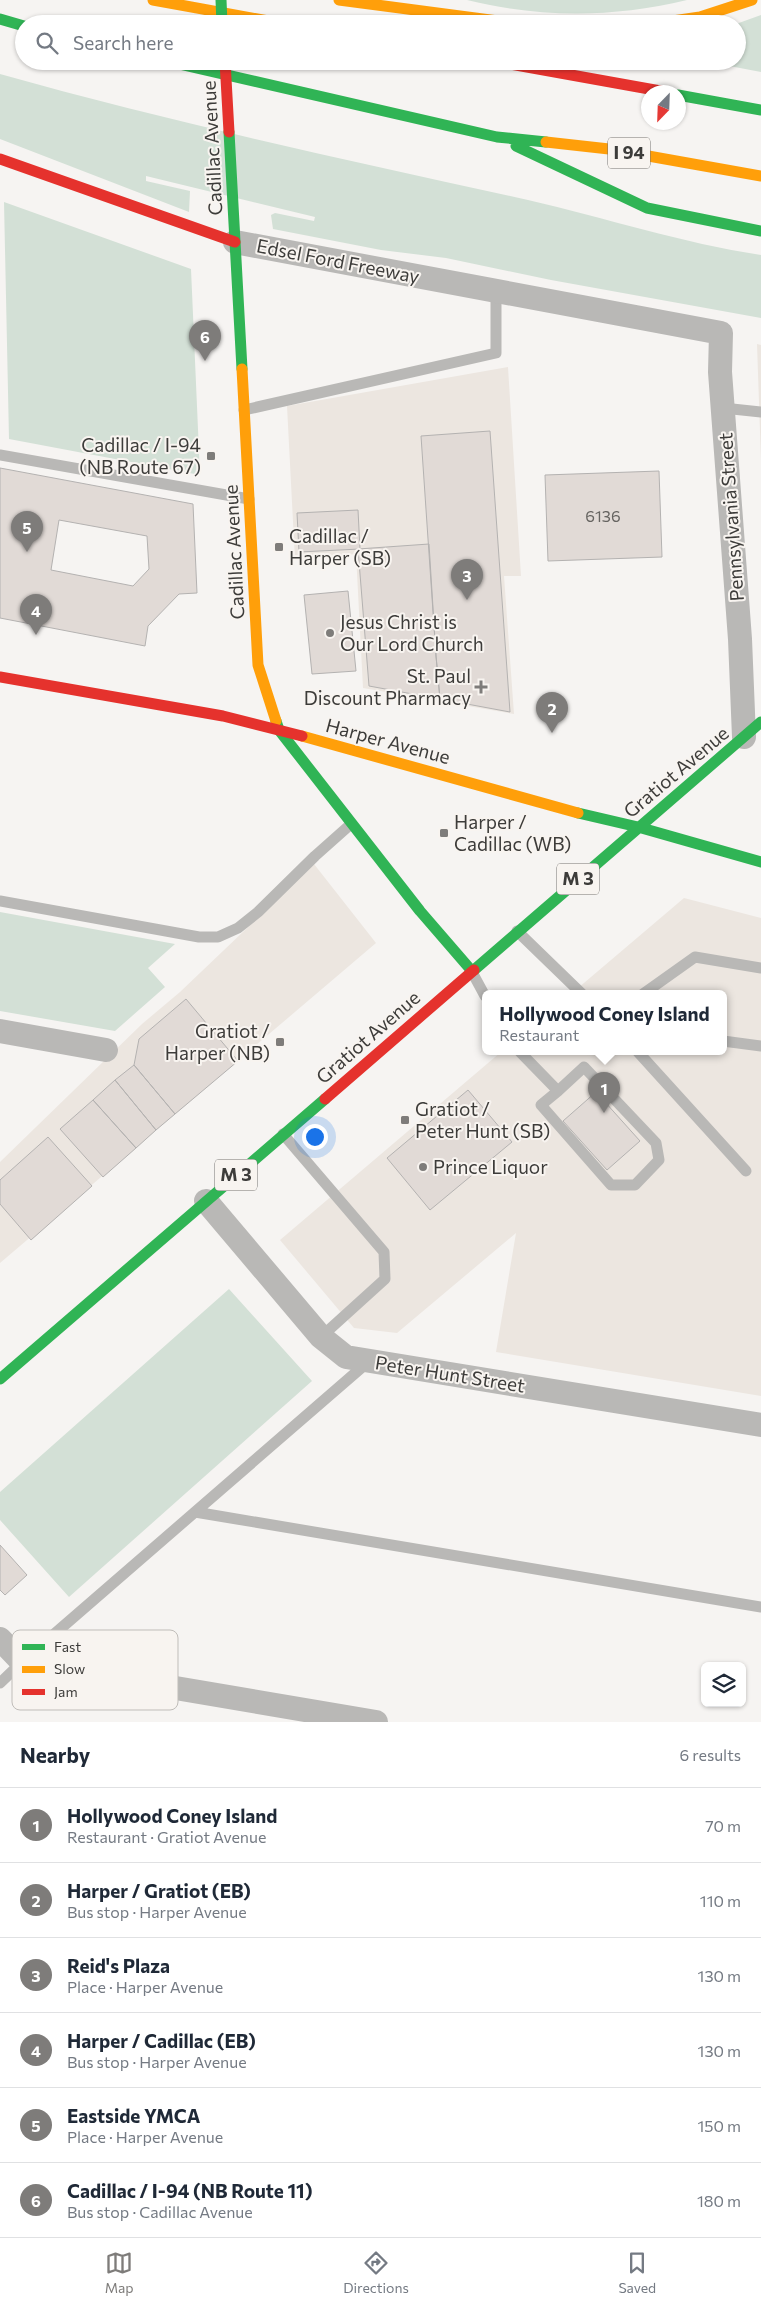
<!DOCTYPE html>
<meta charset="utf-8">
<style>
body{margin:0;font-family:Commissioner,sans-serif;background:#f6f6f7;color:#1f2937}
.controls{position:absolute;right:15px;bottom:15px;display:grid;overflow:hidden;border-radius:8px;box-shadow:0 1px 4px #0004}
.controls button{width:45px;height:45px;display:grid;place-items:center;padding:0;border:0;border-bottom:1px solid #e0e1e3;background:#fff;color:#1f2937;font:25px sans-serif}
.compass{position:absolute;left:641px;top:85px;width:45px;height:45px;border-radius:50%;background:#fff;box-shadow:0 1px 4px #0004;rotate:203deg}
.you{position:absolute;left:314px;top:1136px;width:18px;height:18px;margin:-12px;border:4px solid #fff;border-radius:50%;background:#1a73e8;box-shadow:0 0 0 8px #1a73e833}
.badge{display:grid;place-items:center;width:32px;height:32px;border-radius:50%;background:#7e7c7a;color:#fff;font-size:16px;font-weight:700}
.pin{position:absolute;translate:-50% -41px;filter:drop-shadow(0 1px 2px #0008)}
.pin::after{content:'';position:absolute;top:26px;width:18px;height:15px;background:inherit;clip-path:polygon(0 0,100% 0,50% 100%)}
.popup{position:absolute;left:482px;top:990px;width:245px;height:65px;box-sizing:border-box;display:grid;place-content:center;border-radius:8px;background:#fff;filter:drop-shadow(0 1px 4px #0005);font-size:16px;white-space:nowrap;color:#747a83}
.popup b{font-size:19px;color:#1f2937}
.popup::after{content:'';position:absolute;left:50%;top:100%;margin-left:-10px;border:10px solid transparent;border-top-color:#fff}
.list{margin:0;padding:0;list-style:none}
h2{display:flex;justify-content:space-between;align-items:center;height:65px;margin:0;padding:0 20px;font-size:21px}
h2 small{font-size:16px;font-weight:400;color:#747a83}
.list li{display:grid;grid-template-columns:32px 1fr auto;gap:15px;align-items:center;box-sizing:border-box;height:75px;padding:0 20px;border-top:1px solid #e0e1e3}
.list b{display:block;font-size:19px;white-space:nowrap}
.list p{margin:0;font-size:16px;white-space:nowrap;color:#747a83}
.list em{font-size:16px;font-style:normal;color:#747a83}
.icon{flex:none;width:28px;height:28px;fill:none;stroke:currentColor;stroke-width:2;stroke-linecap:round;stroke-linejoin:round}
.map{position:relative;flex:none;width:761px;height:1722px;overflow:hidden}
.search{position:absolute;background:#fff;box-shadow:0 1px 4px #0004;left:15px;right:15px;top:15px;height:55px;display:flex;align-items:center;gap:12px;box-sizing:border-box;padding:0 18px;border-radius:28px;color:#747a83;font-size:19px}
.sheet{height:515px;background:#fff}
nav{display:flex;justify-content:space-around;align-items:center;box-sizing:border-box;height:70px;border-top:1px solid #e0e1e3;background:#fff;font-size:14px;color:#747a83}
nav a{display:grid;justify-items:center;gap:2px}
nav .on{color:#7e7c7a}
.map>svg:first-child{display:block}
</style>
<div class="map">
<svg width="761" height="1722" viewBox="0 0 761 1722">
<rect width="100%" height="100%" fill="#f6f4f2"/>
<path fill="#ece6e0" d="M757 344 761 345V461Z
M508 367 521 576H504L514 714 363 688 356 554 295 560 287 406Z
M314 864 376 943 0 1263V1162L142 1024 180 992Z
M684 898 761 918V1396L496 1352 516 1233 397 1333 354 1328 280 1240 501 1052H723V994H571Z"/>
<path fill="#d3e0d6" d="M467 0H687C611 18 542 18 467 0Z
M761 15V72L703 61H737V24H736Z
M0 74C174 123 351 161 528 200 606 218 682 243 761 255V318L551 280 446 258 381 250 273 229 271 215 275 213 314 221 315 217 146 176V181L190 191 189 212 0 139Z
M4 202 191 269 200 475 9 439Z
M0 912 175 944 148 968 165 987 115 1031 0 1011Z
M229 1289 312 1381 69 1597 0 1520V1492Z"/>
<path fill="#e1dad6" stroke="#b4b2b1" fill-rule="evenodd" d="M490 431 510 712 440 699 436 656 421 436Z
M0 468 193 504 197 593 179 594 148 626 145 646 0 618ZM59 520 147 536 149 569 133 586 51 570Z
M659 471 662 557 548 561 545 475Z
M358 510 360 549 299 552 297 513Z
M429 544 436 656 440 699 369 686 358 549Z
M348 591 356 671 312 674 304 595Z
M186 999 238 1061 175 1114 134 1065 139 1039Z
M134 1065 175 1114 156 1130 115 1080Z
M115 1080 156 1130 136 1148 93 1100Z
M468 1090 512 1142 430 1210 387 1158Z
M596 1092 640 1141 607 1170 563 1121Z
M93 1100 136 1148 103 1177 60 1129Z
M48 1137 92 1186 31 1240 0 1204V1180Z
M0 1545 27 1575 5 1595 0 1590Z"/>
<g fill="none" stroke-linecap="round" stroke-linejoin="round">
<path stroke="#b9b8b6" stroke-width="11" d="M723 408 761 412
M244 410 496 353V291
M0 455 249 499
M0 901 199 937H218L238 928 258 912 315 856 351 824
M517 931 582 994
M472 972 485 996
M643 994 695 957 761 968
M723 1041 761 1046
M520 1052 558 1091 541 1105 611 1185H635L659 1160 656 1143 584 1067 558 1091
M638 1052 746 1171
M283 1134 384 1252 385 1279 321 1337
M195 1512 761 1607
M0 1683 22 1662 368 1362"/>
<path stroke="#b9b8b6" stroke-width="24" d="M235 242 721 333 720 372 740 639 744 737
M0 1031 106 1050
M206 1201 321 1337 346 1357 761 1425
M0 1639 22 1662 376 1722"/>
<path stroke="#30b455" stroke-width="11" d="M0 19 24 26
M166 61 497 137 546 142
M678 95 761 110
M229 132 242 369
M516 146 647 208 761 231
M276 721 279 730 420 911 471 970
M578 813 638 827 761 862
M474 970 761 722
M0 1379 325 1099"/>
<path stroke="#ff9f0a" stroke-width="11" d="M153 0 285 24
M339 0 521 24
M652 24 700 17 752 0
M546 142 609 149 761 176
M242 369 258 665 276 721
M302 736 578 813"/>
<path stroke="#e5322d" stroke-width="11" d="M493 61 666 92
M0 159 235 242
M0 677 223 716 302 736
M325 1099 474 970"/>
<path stroke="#30b455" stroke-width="11" d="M221 0 222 24"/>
<path stroke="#e5322d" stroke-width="11" d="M225 61 229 132"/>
</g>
<g fill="#7e7c7a" stroke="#f8f4f0" stroke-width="2">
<rect x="206" y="451" width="10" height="10" rx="2.5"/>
<rect x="274" y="542" width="10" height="10" rx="2.5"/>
<circle cx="330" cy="633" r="5"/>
<path d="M478.5 679.5h5v5h5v5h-5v5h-5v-5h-5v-5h5z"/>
<rect x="439" y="828" width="10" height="10" rx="2.5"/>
<rect x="275" y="1037" width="10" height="10" rx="2.5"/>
<rect x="400" y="1115" width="10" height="10" rx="2.5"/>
<circle cx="423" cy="1167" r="5"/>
</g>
<g text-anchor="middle" stroke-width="4" stroke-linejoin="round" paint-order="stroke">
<g font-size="16" fill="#666461">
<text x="603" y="522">6136</text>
</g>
<g fill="#f8f4f0" stroke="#757371" stroke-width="1">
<rect x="608" y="137.5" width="42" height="31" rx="4"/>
<rect x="557" y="863.5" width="42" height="31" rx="4"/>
<rect x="215" y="1159.5" width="42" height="31" rx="4"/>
</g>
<g font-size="18" font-weight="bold" fill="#3d3c3a">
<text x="629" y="159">I 94</text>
<text x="578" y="885">M 3</text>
<text x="236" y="1181">M 3</text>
</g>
<g font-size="19" fill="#3d3c3a" stroke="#f8f4f0">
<text transform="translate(212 148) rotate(-93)" y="7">Cadillac Avenue</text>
<text transform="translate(338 261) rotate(11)" y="7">Edsel Ford Freeway</text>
<text transform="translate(731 517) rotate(-94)" y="7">Pennsylvania Street</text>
<text transform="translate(234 552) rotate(-93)" y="7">Cadillac Avenue</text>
<text transform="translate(388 741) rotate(15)" y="7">Harper Avenue</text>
<text transform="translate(676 772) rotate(-40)" y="7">Gratiot Avenue</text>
<text transform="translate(368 1037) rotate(-41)" y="7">Gratiot Avenue</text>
<text transform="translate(450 1374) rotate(9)" y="7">Peter Hunt Street</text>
</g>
<g font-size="19" fill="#3d3c3a" stroke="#f8f4f0" text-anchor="start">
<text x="201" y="452" text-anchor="end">Cadillac / I-94<tspan x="201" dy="22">(NB Route 67)</tspan></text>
<text x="289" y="543">Cadillac /<tspan x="289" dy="22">Harper (SB)</tspan></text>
<text x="340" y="629">Jesus Christ is<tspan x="340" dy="22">Our Lord Church</tspan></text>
<text x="471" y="683" text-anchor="end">St. Paul<tspan x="471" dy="22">Discount Pharmacy</tspan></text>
<text x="454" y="829">Harper /<tspan x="454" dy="22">Cadillac (WB)</tspan></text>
<text x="270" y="1038" text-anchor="end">Gratiot /<tspan x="270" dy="22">Harper (NB)</tspan></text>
<text x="415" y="1116">Gratiot /<tspan x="415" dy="22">Peter Hunt (SB)</tspan></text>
<text x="433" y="1174">Prince Liquor</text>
</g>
</g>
<rect x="12" y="1630" width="166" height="80" rx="8" fill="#f8f4f0" stroke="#c0bdb9" stroke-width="1"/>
<rect x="22" y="1644" width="23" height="6" fill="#30b455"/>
<rect x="22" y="1666" width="23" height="7" fill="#ff9f0a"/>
<rect x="22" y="1689" width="23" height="6" fill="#e5322d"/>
<g font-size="14" fill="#3d3c3a">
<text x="54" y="1652">Fast</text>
<text x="54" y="1674">Slow</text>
<text x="54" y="1697">Jam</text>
</g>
</svg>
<div class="controls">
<button><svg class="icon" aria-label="layers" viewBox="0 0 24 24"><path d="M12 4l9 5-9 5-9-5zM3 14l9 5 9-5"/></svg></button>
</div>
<svg class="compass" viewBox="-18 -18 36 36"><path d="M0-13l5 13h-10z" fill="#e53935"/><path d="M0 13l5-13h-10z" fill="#747a83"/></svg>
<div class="you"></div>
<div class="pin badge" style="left:604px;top:1113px">1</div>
<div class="popup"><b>Hollywood Coney Island</b>Restaurant</div>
<div class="pin badge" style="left:552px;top:733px">2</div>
<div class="pin badge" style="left:467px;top:600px">3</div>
<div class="pin badge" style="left:36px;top:635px">4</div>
<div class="pin badge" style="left:27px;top:552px">5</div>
<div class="pin badge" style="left:205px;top:361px">6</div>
<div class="search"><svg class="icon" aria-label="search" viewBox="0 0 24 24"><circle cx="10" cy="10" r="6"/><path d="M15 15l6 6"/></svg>Search here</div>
</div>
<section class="sheet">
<h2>Nearby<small>6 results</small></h2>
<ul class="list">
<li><span class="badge">1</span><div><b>Hollywood Coney Island</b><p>Restaurant · Gratiot Avenue</p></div><em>70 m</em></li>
<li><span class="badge">2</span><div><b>Harper / Gratiot (EB)</b><p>Bus stop · Harper Avenue</p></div><em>110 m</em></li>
<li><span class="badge">3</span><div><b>Reid's Plaza</b><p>Place · Harper Avenue</p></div><em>130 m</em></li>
<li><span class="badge">4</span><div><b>Harper / Cadillac (EB)</b><p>Bus stop · Harper Avenue</p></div><em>130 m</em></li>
<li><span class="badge">5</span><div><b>Eastside YMCA</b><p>Place · Harper Avenue</p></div><em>150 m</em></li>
<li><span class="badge">6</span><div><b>Cadillac / I-94 (NB Route 11)</b><p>Bus stop · Cadillac Avenue</p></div><em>180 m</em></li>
</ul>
</section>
<nav>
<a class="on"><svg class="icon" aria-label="map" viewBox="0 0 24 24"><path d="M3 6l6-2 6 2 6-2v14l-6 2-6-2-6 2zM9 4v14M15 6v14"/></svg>Map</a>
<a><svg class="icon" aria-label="directions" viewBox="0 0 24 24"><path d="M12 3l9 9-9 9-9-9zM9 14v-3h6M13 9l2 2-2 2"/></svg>Directions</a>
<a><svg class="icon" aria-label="saved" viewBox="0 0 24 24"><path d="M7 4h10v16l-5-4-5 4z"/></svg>Saved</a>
</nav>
